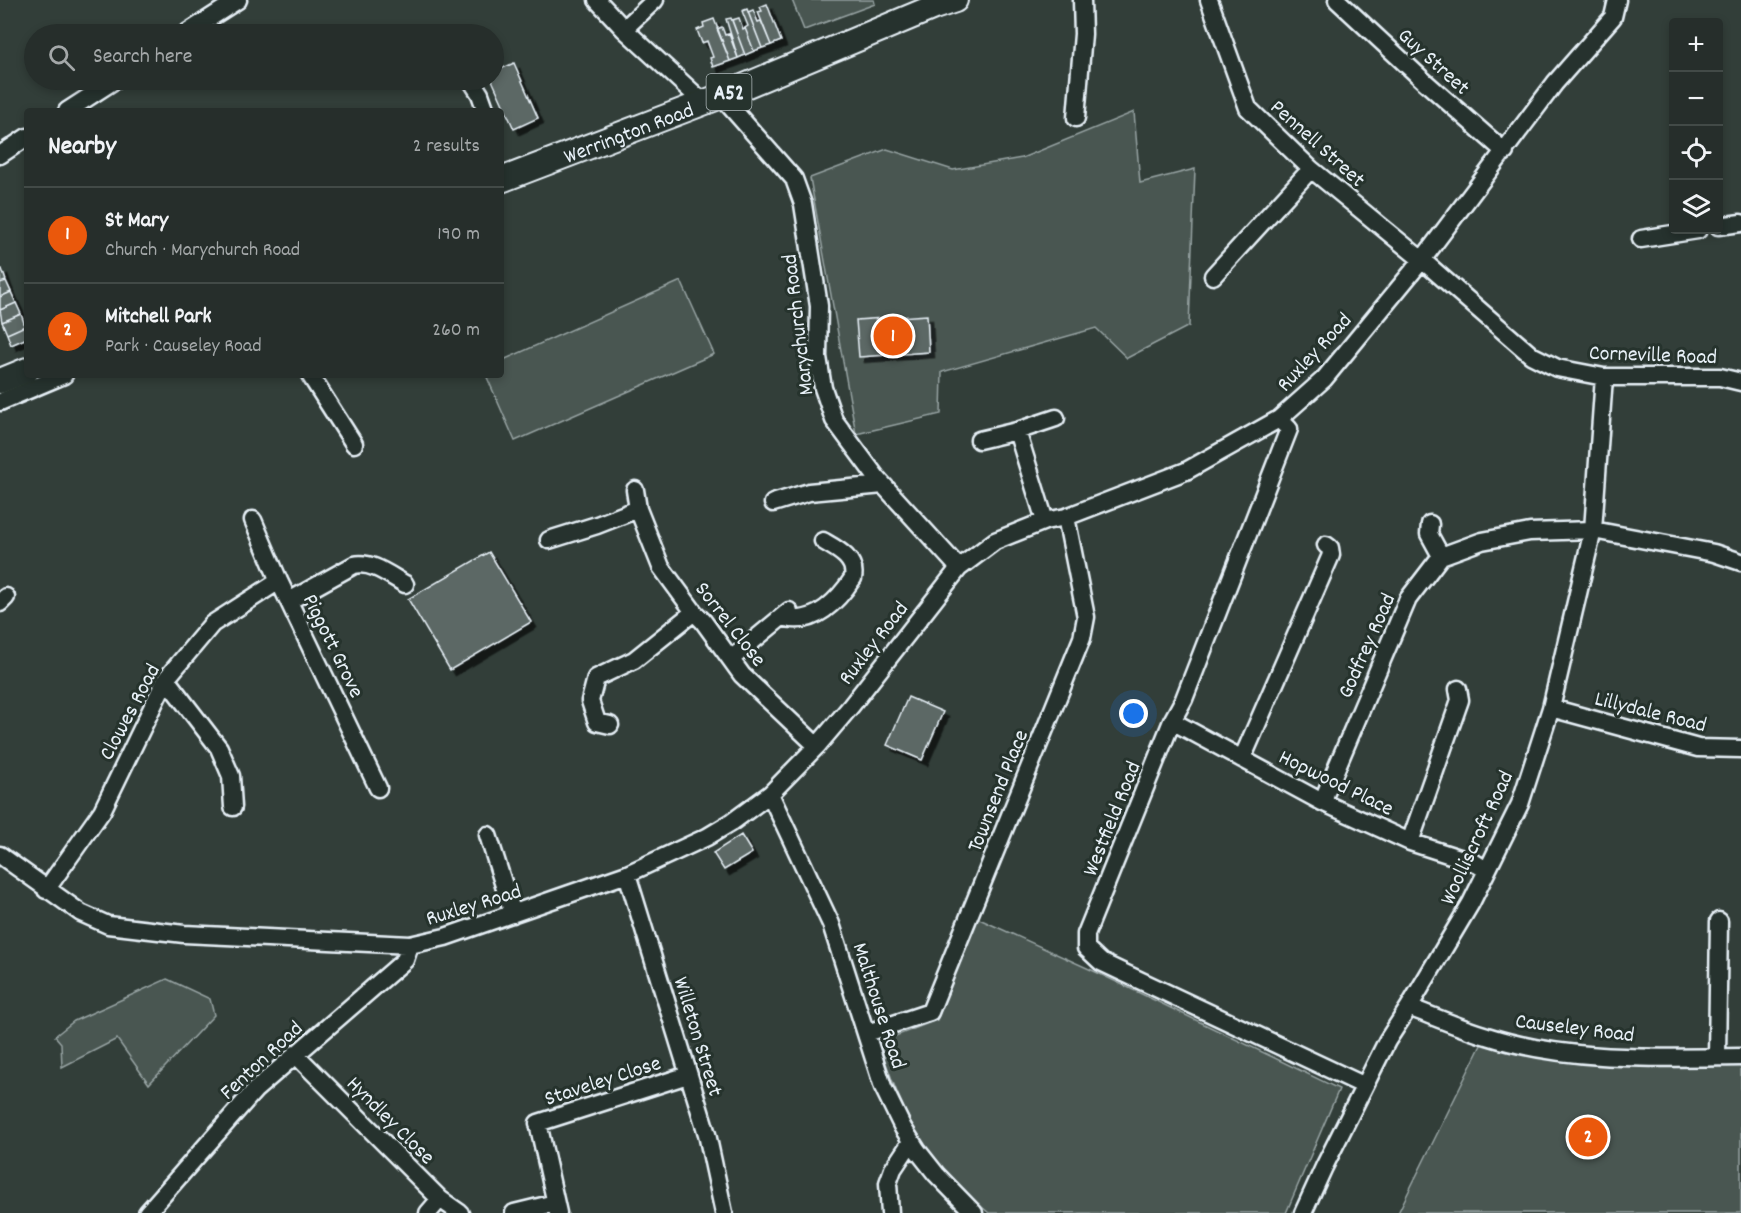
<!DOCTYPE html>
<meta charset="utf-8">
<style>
body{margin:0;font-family:Dekko,sans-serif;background:#2e3633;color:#f1f3f6}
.controls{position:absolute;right:18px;top:18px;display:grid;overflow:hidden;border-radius:6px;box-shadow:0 3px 9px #0003}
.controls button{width:54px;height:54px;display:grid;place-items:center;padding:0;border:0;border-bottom:2px solid #424a47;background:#262e2b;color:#f1f3f6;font:30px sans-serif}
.you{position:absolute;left:1134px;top:714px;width:21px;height:21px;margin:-15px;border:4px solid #fff;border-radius:50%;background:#1a73e8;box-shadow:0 0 0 9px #1a73e833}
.badge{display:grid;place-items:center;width:39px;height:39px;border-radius:50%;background:#ea580c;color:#fff;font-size:20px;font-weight:700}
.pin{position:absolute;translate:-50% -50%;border:3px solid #fff;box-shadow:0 2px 6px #0006}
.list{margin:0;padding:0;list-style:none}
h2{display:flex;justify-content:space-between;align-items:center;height:78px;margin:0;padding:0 24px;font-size:26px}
h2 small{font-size:20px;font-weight:400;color:#a4a8a9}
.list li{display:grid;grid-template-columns:39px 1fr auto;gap:18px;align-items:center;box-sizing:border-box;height:96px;padding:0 24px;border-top:2px solid #424a47}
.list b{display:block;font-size:22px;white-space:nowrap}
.list p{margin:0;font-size:20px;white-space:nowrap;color:#a4a8a9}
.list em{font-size:20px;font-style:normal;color:#a4a8a9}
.icon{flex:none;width:33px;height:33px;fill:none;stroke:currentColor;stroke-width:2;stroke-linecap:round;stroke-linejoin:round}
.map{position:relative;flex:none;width:1741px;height:1213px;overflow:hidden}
.search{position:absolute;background:#262e2b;box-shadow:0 3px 9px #0003;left:24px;top:24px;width:480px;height:66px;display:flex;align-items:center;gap:15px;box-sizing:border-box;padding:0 21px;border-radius:33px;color:#a4a8a9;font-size:22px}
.panel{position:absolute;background:#262e2b;box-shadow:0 3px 9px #0003;left:24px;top:108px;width:480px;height:270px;border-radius:6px}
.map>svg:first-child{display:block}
</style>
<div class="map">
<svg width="1741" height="1213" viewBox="0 0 1741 1213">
<defs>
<filter id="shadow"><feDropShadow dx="5.5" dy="5.5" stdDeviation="0" flood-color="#0009"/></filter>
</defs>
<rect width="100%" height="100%" fill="#323e39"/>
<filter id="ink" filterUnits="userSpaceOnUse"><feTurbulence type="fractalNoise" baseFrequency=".0167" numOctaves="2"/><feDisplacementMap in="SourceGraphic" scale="12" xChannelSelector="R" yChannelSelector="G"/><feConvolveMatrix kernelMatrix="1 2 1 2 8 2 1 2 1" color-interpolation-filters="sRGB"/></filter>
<g filter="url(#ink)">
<path fill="#495651" stroke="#98a4a4" stroke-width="1.5" d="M792 0H874L875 4 804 30Z
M1134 112 1140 183 1195 169 1189 326 1127 358 1096 328 942 372 941 414 856 434 810 178 887 149 953 170 1022 158Z
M681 281 714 354 515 441 486 375H501V361Z
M977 918 1098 973 1339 1089 1286 1213H989C969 1196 948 1178 932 1157 908 1124 893 1086 881 1048L885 1040 937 1020Z
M167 979 210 999 214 1015 149 1084 117 1039 62 1067 61 1043 55 1036 74 1021Z
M1483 1041 1741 1060V1213H1398Z"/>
<path fill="#5c6865" stroke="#e8f1f8" stroke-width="1.5" filter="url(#shadow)" d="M767 4 781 41 771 45 758 12 762 11 760 7Z
M747 9 762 48 754 51 745 28 748 26 742 11Z
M753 10 758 22 761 21 771 45 762 48 748 12Z
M731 18 745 55 738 58 726 19Z
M739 18 743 29 745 28 754 51 745 55 732 20Z
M714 19 730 61 713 67 710 58 713 57 707 41 702 43 697 30 704 27 703 23Z
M722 27 725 35 729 34 738 58 730 61 717 29Z
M514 63 538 118 514 129 492 80 494 72Z
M2 269 6 281 0 283V270Z
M6 281 11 292 0 297V283Z
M11 292 16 303 0 310V297Z
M16 303 21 314 2 322 0 310Z
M21 314 25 326 7 334 2 322Z
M927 315 929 352 859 357 856 320Z
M25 326 27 338 11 345 7 334Z
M489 552 531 622 450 670 408 599Z
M908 697 943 712 922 760 887 745Z
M741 835 752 853 724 870 713 853Z"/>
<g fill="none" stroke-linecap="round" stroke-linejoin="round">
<g stroke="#e8f1f8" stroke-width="21">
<path id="minor" d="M597 0 624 29 703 102
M1209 0 1248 108 1311 169 1422 260 1531 355 1557 368 1604 377H1720L1741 382
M1337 0 1423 80 1505 152
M624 29 655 0
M185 34 238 0
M471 80 480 94 486 111
M721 96 794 179 803 204 819 306 818 357 823 388 834 420 877 478 959 568
M67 111 115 80
M1076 118 1083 34 1082 0
M0 155 27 137
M1718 226 1741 223
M1641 239 1698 230
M1213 276 1311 169
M310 375 354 444
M0 402 64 375
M1279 419 1289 429 1184 699 1172 721 1086 934V948L1101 962 1120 971 1363 1085
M1017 431 1045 521
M979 440 1017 431 1056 418
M635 490 638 509
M773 503 809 492 883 485
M253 520 279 581 378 788
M1430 524 1429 534 1441 556
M549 540 597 525 638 509 661 567 694 612 703 621 742 675 817 746
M289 601 354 565C372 561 389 575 405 584
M0 603 6 597
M782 617C813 627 837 602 853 578 857 559 837 549 823 541
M731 659 789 611
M166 679 219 748 231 776 233 807
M1551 708 1698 748 1741 749
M1172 721 1322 802 1410 842 1475 863 1486 870
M610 725 597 722 590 701 596 678 634 660 694 612
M1242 759 1331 555 1330 548 1326 545
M770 794 831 924 883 1087 903 1128 917 1150 936 1174 974 1213
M1322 802 1408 599 1441 556 1482 541 1530 532 1593 530 1714 553 1741 562
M488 835 513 914
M1410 842 1460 700 1458 689
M0 855 81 913 108 925 184 934 410 945 445 937 627 874 707 837 732 822 770 794 817 746 851 706 959 568 995 541 1045 521 1066 517 1186 471 1279 419 1324 379 1422 260 1555 83 1613 17 1617 0
M627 874 707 1134 724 1213
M46 890 102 811 166 679 212 624 279 581
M1409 1007C1435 1017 1460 1028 1487 1036 1568 1062 1657 1058 1741 1057
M867 1033 930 1012 1082 638 1086 617 1066 517
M295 1054 440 1199 460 1213
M1717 1057 1719 921
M147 1213 255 1090 405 960 410 945
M428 1213 440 1199
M514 1213 555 1203
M558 1213 538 1123 688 1075
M890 1213 888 1183 893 1169 911 1142
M1303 1213 1324 1167 1387 1041 1409 1007 1471 903 1520 804 1551 708 1593 530 1604 377"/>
</g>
<g stroke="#e8f1f8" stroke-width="28">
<g id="highway">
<path id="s1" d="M501 180 721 96 934 7 955 0"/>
<path d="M0 381 27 370"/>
</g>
</g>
<use href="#minor" stroke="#26332d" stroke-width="16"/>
<use href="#highway" stroke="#26332d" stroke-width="24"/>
</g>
</g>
<g text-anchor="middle" stroke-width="6" stroke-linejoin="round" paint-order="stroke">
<rect fill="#26332d" stroke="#aeb8bb" stroke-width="1.5" x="706.5" y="74" width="45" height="36" rx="4.5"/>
<g font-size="21" font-weight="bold" fill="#e8f1f8">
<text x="729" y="99">A52</text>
</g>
<g font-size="22" fill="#e8f1f8" stroke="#26332d">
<text transform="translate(1435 60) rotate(42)" y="8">Guy Street</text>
<text dy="8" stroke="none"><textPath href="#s1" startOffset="136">Werrington Road</textPath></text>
<text transform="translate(1319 142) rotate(42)" y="8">Pennell Street</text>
<text transform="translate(796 325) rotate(-97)" y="8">Marychurch Road</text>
<text transform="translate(1313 351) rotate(-47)" y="8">Ruxley Road</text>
<text transform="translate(1653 353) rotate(2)" y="8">Corneville Road</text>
<text transform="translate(732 623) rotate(52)" y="8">Sorrel Close</text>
<text transform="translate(872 642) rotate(-52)" y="8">Ruxley Road</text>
<text transform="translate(335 645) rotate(64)" y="8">Piggott Grove</text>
<text transform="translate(1365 645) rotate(-66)" y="8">Godfrey Road</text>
<text transform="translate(1651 710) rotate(14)" y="8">Lillydale Road</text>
<text transform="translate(128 711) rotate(-62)" y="8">Clowes Road</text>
<text transform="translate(1337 781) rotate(26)" y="8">Hopwood Place</text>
<text transform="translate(996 790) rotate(-68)" y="8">Townsend Place</text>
<text transform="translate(1110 818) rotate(-68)" y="8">Westfield Road</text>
<text transform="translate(1475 837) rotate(-65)" y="8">Woolliscroft Road</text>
<text transform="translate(473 903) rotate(-17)" y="8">Ruxley Road</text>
<text transform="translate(881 1005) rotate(72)" y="8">Malthouse Road</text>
<text transform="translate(1575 1026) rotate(7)" y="8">Causeley Road</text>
<text transform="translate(700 1036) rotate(73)" y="8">Willeton Street</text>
<text transform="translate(260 1059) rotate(-43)" y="8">Fenton Road</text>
<text transform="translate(602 1079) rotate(-18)" y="8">Staveley Close</text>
<text transform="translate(392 1119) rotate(45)" y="8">Hyndley Close</text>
</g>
</g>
</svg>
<div class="controls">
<button>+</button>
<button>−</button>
<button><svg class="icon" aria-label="locate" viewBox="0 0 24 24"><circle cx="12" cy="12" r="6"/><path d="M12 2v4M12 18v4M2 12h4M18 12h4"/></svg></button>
<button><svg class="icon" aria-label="layers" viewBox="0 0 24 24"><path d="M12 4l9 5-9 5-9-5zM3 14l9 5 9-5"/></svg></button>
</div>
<div class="you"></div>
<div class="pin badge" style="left:893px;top:336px">1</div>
<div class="pin badge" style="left:1588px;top:1137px">2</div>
<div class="search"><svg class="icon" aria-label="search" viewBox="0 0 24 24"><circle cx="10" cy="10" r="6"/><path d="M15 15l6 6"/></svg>Search here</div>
<section class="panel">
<h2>Nearby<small>2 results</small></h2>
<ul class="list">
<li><span class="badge">1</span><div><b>St Mary</b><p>Church · Marychurch Road</p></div><em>190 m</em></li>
<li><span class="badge">2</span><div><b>Mitchell Park</b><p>Park · Causeley Road</p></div><em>260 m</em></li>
</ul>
</section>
</div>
